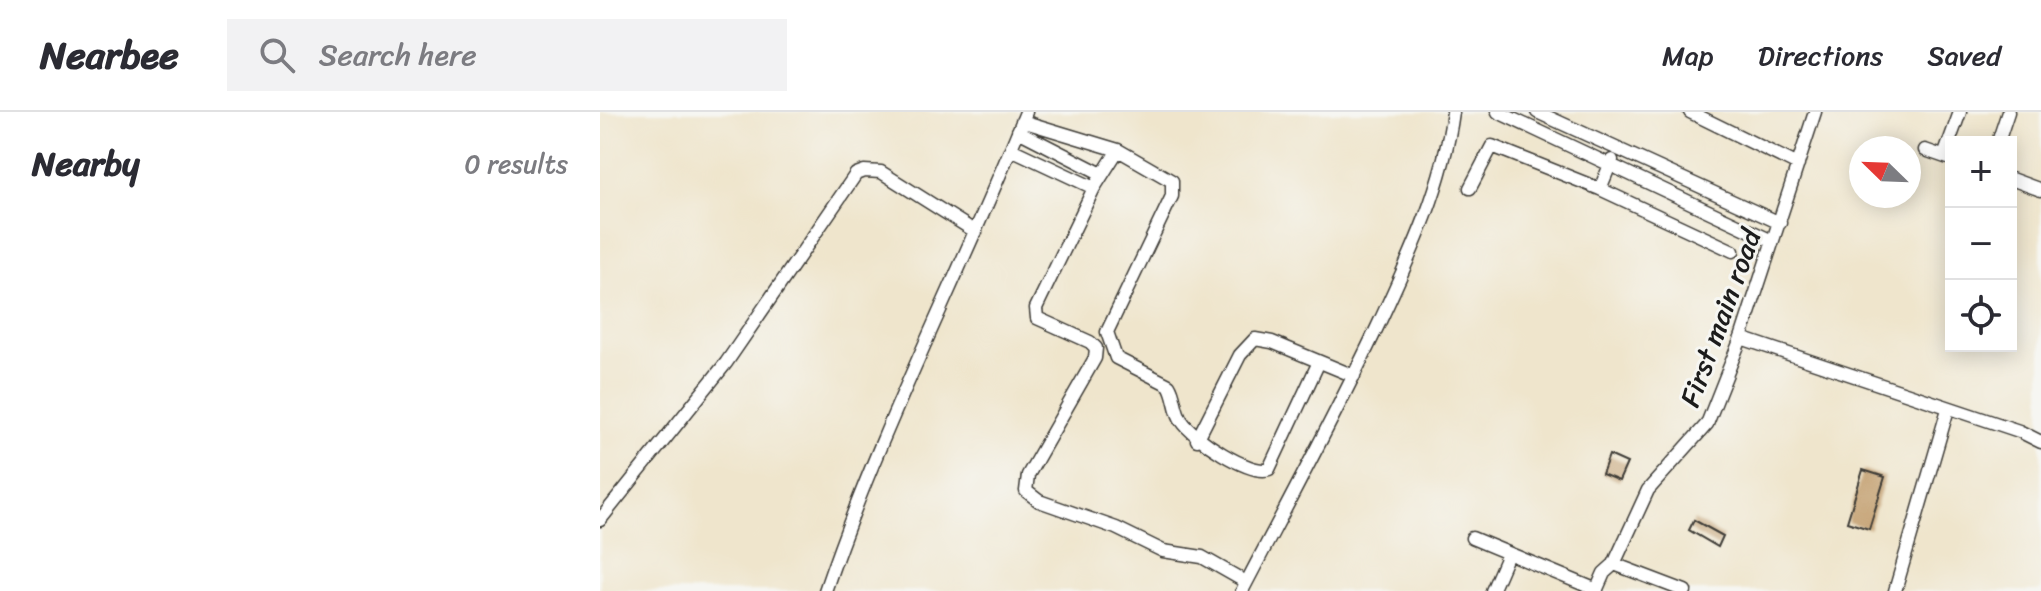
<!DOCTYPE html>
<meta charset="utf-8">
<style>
body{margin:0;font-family:Sriracha,sans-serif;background:#f2f2f3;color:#2b2b33}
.controls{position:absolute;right:24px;top:24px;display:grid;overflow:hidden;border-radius:0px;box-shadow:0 4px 20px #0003}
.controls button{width:72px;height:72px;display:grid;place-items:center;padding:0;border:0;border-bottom:2px solid #e1e1e2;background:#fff;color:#2b2b33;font:40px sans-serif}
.compass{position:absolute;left:1249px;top:24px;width:72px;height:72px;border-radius:50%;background:#fff;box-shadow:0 4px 20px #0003;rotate:293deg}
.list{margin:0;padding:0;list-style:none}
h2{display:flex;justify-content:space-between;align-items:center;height:104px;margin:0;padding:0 32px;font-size:34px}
h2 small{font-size:26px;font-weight:400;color:#7c7c81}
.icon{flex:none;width:44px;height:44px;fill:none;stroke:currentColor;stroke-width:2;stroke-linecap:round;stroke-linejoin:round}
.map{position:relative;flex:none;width:1441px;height:479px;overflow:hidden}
header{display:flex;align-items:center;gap:48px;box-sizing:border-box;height:112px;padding:0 40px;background:#fff;border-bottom:2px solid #e1e1e2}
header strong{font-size:38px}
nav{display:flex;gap:44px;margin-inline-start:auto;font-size:28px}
.search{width:560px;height:72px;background:#f2f2f3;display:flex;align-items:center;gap:20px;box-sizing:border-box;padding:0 28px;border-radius:0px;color:#7c7c81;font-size:30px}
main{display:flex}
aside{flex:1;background:#fff}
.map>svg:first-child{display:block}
</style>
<header>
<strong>Nearbee</strong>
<div class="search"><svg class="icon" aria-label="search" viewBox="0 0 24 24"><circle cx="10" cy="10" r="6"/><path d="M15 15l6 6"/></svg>Search here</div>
<nav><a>Map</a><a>Directions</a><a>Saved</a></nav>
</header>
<main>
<aside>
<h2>Nearby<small>0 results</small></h2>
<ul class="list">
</ul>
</aside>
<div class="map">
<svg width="1441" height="479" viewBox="0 0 1441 479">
<rect width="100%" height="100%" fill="#f6f6f2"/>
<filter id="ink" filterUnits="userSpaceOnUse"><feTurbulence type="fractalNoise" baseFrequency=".0125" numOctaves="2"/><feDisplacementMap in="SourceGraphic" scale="16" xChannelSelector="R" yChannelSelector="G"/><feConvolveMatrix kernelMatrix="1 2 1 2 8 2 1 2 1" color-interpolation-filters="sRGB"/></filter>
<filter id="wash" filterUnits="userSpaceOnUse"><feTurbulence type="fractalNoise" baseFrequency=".006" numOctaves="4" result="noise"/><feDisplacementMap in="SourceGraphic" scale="32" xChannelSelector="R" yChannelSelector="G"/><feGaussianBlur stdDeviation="1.8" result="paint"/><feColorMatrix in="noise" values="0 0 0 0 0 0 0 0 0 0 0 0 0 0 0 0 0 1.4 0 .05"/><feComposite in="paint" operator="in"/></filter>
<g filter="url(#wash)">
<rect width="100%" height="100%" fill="#efe5cc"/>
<g id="blocks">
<path fill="#c8a77b" d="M1009 343 1027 351 1019 369 1002 362Z
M1263 358 1285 365 1269 417 1247 410Z
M1094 408 1123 424 1118 435 1089 418Z"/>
</g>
</g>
<g filter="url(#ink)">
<use href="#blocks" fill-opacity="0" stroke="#3c3a36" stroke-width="2"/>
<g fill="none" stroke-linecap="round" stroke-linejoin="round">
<g stroke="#3c3a36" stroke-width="15">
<path id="minor" d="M898 0 1172 129
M937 0 1180 111
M1090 0 1198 53
M422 9 518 38 572 69V84L507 220 516 246 569 273C576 284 574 298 582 309 593 326 650 364 669 357L718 252
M418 19 502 62
M1398 30 1408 0
M411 37 494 76
M518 38 494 76 436 196 437 206 490 230 496 236 495 246 428 363 426 379 439 389 516 416 563 439 602 445 646 470
M1325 38 1351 47
M1344 44 1360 0
M1411 67 1441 78
M870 76 892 34 1000 77 1012 48
M1000 77 1133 139
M1141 226 1419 319 1441 330
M597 328 640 243 655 227 672 230 754 264
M0 408 126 251 256 62 264 59 281 60 376 120
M872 426 997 478
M1014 452 1048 378 1107 312 1141 226 1215 0
M225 479C281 314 361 161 426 0
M642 479C689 389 738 299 781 207 812 140 843 74 853 0
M892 479 908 442
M996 479 1004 461 1014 452 1085 479
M1295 479 1348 297"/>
</g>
<use href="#minor" stroke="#fff" stroke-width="12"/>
</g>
</g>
<g text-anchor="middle" stroke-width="6" stroke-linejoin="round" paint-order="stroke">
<g font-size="28" fill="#1c1c1c" stroke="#f6f6f2">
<text transform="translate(1120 206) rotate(-70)" y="10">First main road</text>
</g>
</g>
</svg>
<div class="controls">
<button>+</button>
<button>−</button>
<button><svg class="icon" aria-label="locate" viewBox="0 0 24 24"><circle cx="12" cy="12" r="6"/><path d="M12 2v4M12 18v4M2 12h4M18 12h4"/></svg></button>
</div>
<svg class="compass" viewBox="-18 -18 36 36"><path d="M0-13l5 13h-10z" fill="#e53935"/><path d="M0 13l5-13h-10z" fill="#7c7c81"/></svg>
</div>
</main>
